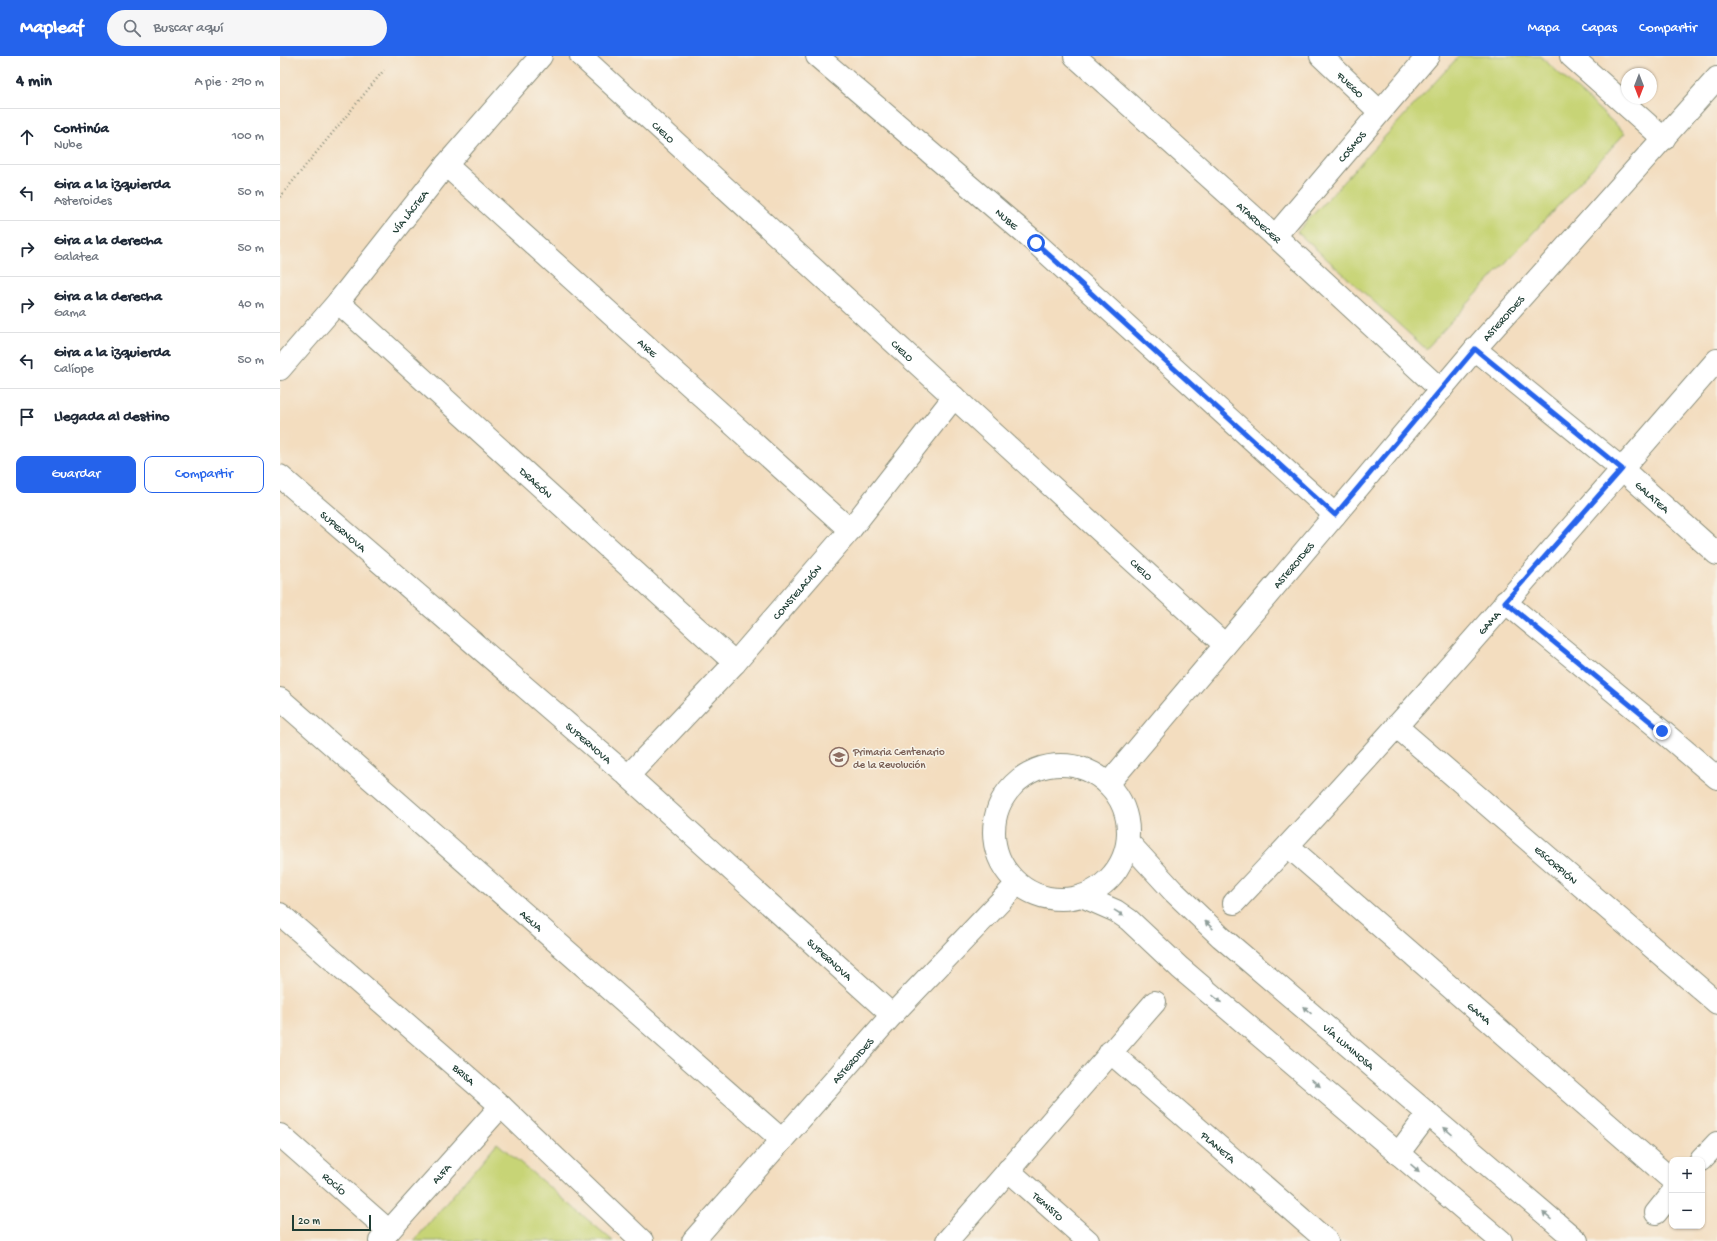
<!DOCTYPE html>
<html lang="es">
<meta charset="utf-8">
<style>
body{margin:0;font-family:"Gochi Hand",sans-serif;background:#f6f6f7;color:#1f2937}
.controls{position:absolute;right:12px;bottom:12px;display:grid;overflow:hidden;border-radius:8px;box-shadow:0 1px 3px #0004}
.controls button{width:36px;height:36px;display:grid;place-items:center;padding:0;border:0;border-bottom:1px solid #e0e1e3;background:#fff;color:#1f2937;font:20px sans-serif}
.compass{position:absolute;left:1341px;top:12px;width:36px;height:36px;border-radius:50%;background:#fff;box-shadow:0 1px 3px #0004;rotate:180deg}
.scale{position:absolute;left:12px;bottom:10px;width:79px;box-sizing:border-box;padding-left:4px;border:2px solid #1f3d34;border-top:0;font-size:11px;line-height:14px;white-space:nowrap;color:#1f3d34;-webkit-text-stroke:3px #f7f3e8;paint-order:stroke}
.stop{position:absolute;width:12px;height:12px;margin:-9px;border:3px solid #2563eb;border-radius:50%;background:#fff}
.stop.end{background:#2563eb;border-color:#fff;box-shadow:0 1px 4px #0008}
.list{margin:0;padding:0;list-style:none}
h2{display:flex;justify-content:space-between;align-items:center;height:52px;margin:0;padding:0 16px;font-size:17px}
h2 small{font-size:13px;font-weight:400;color:#747a83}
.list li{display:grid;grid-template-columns:26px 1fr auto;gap:12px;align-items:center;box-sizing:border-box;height:56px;padding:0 16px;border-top:1px solid #e0e1e3}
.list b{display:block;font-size:15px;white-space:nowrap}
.list p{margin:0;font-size:13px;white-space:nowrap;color:#747a83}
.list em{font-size:13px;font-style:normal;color:#747a83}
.actions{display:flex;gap:8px;padding:12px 16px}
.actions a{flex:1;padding:9px 0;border:1px solid #2563eb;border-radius:8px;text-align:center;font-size:14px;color:#2563eb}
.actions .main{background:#2563eb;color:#fff}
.icon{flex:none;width:22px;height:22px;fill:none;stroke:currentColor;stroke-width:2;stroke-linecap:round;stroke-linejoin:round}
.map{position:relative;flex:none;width:1437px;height:1185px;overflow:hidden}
header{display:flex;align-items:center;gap:24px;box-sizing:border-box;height:56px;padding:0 20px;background:#2563eb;color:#fff}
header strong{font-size:19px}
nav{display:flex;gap:22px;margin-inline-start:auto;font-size:14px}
.search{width:280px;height:36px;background:#f6f6f7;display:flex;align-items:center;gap:10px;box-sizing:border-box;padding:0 14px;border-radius:22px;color:#747a83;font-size:15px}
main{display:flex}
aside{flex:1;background:#fff}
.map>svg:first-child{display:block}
</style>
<header>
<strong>Mapleaf</strong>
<div class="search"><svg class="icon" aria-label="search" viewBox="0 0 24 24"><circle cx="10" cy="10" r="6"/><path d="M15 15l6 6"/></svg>Buscar aquí</div>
<nav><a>Mapa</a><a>Capas</a><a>Compartir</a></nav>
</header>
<main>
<aside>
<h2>4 min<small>A pie · 290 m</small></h2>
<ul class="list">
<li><svg class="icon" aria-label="ahead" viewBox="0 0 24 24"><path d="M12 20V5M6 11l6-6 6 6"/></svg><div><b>Continúa</b><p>Nube</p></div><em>100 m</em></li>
<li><svg class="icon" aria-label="left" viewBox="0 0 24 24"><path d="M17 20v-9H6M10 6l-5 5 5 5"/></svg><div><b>Gira a la izquierda</b><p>Asteroides</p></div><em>50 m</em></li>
<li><svg class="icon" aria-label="right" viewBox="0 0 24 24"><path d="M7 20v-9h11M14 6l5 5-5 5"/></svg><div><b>Gira a la derecha</b><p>Galatea</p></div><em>50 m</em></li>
<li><svg class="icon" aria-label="right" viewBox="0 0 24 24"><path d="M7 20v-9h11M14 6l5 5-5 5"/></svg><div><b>Gira a la derecha</b><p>Gama</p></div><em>40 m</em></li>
<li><svg class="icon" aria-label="left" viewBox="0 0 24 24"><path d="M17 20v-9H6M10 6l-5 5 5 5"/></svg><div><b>Gira a la izquierda</b><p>Calíope</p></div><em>50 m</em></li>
<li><svg class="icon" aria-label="arrive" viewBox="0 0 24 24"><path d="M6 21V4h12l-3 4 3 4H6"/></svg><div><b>Llegada al destino</b></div></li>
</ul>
<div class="actions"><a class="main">Guardar</a><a>Compartir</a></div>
</aside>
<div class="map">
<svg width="1437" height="1185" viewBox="0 0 1437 1185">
<rect width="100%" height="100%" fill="#f7f3e8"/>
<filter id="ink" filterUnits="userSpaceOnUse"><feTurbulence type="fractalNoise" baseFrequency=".025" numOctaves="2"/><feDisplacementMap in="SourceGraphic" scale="8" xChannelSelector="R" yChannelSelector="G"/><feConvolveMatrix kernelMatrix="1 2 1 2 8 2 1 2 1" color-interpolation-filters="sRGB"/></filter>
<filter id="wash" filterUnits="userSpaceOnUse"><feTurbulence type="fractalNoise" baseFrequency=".012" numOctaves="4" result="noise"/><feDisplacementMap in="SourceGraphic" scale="16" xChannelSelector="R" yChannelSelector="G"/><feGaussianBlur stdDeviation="0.9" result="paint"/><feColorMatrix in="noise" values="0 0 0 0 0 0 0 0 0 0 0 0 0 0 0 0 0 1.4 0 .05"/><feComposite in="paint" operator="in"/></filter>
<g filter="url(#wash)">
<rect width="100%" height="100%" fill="#f3ddbf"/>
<path fill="#c7d476" stroke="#738855" d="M1179 0H1260L1345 77 1146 293 1017 176Z
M217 1087 333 1185H134Z"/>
</g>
<g filter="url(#ink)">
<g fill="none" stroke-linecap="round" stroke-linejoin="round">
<g stroke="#898d7a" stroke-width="24">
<g id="minor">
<path id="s1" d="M301 0 945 589"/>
<path id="s2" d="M537 0 756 187 1055 459"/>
<path id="s3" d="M795 0 995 180 1161 334"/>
<path id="s4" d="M1041 0 1100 56"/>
<path d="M1291 0 1384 83"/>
<path id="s5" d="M166 109 570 474"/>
<path id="s6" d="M995 180 1148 0"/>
<path id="s7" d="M58 246 455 607"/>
<path id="s8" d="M1195 293 1342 413 1437 498"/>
<path id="s9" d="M0 313 58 246 166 109 261 0"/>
<path id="s10" d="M0 420 348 720 612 959"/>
<path d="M1225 546 1382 675 1437 722"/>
<path id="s11" d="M0 643 502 1084"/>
<path id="s12" d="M1116 670 1437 947"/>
<circle cx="781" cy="776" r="67"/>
<path id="s13" d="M348 720 455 607 570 474 674 341"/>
<path id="s14" d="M828 728 1195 293 1437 22"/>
<path id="s15" d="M849 787 893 835 941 881 1297 1185"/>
<path id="s16" d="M1008 790 1392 1124"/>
<path d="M804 841 836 855 849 864 900 912 1221 1185"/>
<path id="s17" d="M954 847C1121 671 1278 486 1437 304"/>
<path id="s18" d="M0 858 221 1050 362 1185"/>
<path id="s19" d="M830 996 1047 1185"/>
<path id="s20" d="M0 1079 109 1175"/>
<path d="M1118 1098 1148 1058"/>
<path d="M1421 1104 1437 1087"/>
<path id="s21" d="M728 1114 808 1185"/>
<path d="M1376 1157 1392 1137"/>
<path id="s22" d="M100 1185 221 1050"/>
<path id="s23" d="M413 1185 612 959 737 828"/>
<path d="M667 1185 875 946"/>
</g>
</g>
<path stroke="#898d7a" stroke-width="2.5" stroke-dasharray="1 3" stroke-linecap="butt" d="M0 141 104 14"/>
<use href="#minor" stroke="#fff" stroke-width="22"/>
</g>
<defs><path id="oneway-solid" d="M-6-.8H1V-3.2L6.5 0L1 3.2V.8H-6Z"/></defs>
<g fill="#8f9e9a">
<use href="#oneway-solid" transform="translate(839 857) rotate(32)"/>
<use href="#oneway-solid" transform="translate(929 869) rotate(-137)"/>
<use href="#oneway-solid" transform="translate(937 943) rotate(40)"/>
<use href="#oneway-solid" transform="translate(1027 954) rotate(-139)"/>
<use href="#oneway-solid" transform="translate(1036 1027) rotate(40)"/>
<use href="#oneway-solid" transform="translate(1168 1075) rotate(-139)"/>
<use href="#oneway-solid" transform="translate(1135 1112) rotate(41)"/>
<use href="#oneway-solid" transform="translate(1267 1160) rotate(-139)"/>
</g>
</g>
<g fill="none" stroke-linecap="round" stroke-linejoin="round" filter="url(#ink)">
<path stroke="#2563eb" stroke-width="5" d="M756 187 1055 459 1195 293 1342 413 1225 546 1382 675"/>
</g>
<defs>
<g id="school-ring" transform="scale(1)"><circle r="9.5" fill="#f7f3e8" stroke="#8d6e63" stroke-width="1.5"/><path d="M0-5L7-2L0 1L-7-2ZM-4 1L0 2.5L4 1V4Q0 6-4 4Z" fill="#8d6e63"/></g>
</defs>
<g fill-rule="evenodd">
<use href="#school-ring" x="559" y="701"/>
</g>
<g text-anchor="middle" stroke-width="3" stroke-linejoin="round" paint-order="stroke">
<g font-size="11" fill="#1f3d34" stroke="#f7f3e8">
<text dy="4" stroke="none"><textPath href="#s4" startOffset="41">FUEGO</textPath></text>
<text dy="4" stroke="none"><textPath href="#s1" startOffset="112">CIELO</textPath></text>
<text dy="4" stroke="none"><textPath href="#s6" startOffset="118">COSMOS</textPath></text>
<text dy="4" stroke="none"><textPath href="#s9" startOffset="204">VÍA LÁCTEA</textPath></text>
<text dy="4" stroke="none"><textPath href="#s2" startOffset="250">NUBE</textPath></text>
<text dy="4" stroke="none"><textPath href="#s3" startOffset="248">ATARDECER</textPath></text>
<text dy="4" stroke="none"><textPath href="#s14" startOffset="611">ASTEROIDES</textPath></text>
<text dy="4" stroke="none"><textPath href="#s5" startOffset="272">AIRE</textPath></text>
<text dy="4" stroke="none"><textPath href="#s1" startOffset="436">CIELO</textPath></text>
<text dy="4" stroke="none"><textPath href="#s7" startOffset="268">DRAGÓN</textPath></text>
<text dy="4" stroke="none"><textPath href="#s8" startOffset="231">GALATEA</textPath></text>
<text dy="4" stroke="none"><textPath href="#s10" startOffset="84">SUPERNOVA</textPath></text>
<text dy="4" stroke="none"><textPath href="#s14" startOffset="287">ASTEROIDES</textPath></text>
<text dy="4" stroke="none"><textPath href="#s1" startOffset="760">CIELO</textPath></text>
<text dy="4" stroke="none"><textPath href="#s13" startOffset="250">CONSTELACIÓN</textPath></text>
<text dy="4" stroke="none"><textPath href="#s17" startOffset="379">GAMA</textPath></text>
<text dy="4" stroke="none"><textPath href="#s10" startOffset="408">SUPERNOVA</textPath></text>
<text dy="4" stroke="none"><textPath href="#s12" startOffset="212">ESCORPIÓN</textPath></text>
<text dy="4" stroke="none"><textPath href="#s11" startOffset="335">AGUA</textPath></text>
<text dy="4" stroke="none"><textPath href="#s10" startOffset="732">SUPERNOVA</textPath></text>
<text dy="4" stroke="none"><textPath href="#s16" startOffset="254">GAMA</textPath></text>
<text dy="4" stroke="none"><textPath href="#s15" startOffset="300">VÍA LUMINOSA</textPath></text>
<text dy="4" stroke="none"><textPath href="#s23" startOffset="241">ASTEROIDES</textPath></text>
<text dy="4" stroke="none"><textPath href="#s18" startOffset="244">BRISA</textPath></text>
<text dy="4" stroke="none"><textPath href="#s19" startOffset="144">PLANETA</textPath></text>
<text dy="4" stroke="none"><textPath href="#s22" startOffset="91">ALFA</textPath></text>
<text dy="4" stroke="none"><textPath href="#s20" startOffset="73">ROCÍO</textPath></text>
<text dy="4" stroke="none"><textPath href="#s21" startOffset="54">TEMISTO</textPath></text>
</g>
<g font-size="11" fill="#785e54" stroke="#f7f3e8" text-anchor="start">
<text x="573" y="699">Primaria Centenario<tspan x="573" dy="13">de la Revolución</tspan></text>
</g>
</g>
</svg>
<div class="controls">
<button>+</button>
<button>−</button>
</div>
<svg class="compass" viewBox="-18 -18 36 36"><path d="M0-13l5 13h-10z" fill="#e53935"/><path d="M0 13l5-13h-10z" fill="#747a83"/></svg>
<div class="scale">20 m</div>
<div class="stop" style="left:756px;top:187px"></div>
<div class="stop end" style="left:1382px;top:675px"></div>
</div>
</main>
